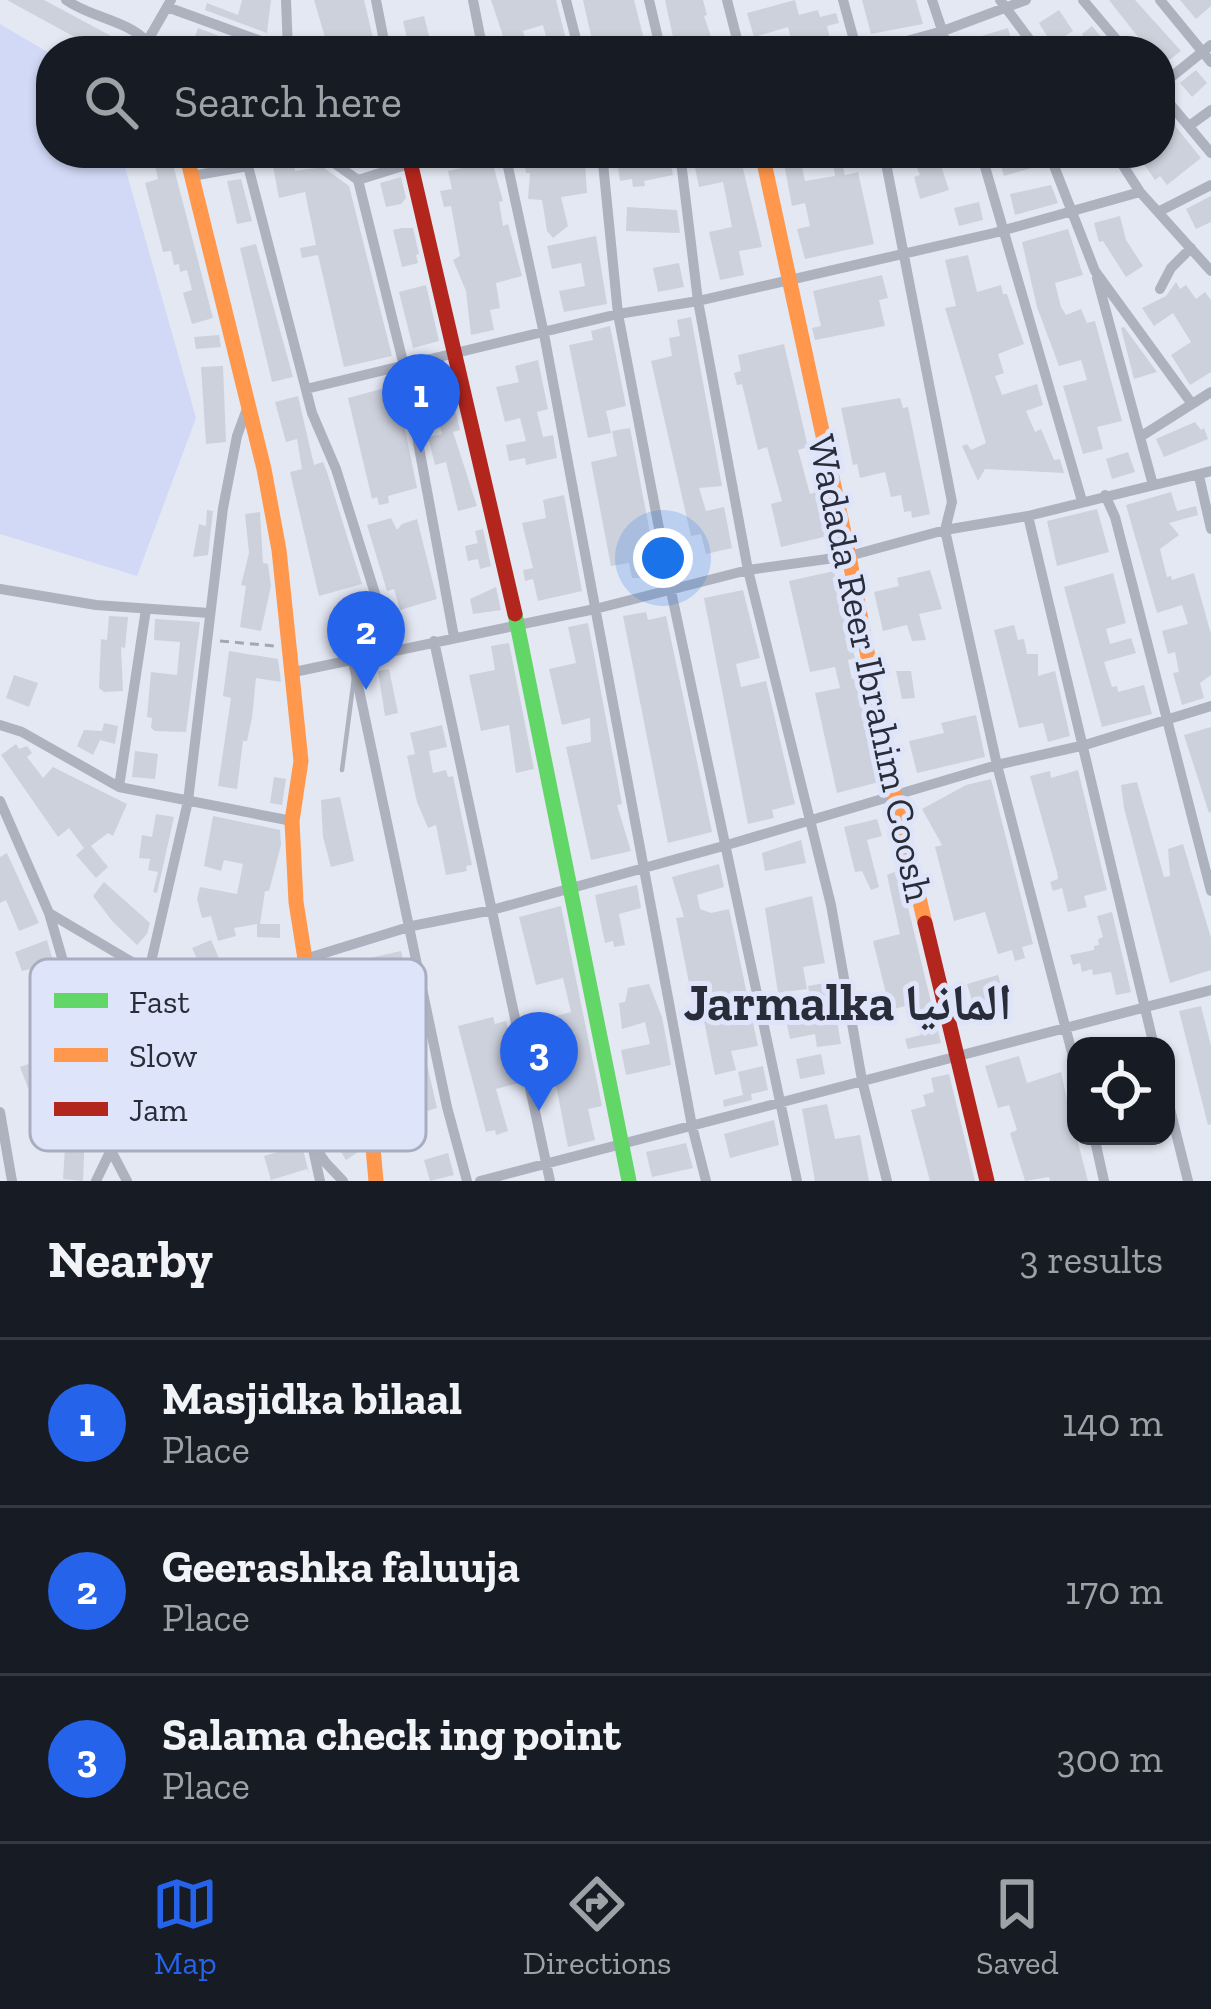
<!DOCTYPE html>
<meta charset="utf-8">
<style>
body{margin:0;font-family:"Zilla Slab","Noto Naskh Arabic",serif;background:#242831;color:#f1f3f6}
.controls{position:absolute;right:36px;bottom:36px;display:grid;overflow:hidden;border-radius:24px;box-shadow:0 3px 9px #0004}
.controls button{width:108px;height:108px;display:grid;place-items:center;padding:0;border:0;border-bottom:3px solid #363941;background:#171b24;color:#f1f3f6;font:60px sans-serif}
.you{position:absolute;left:663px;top:558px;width:42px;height:42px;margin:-30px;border:9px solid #fff;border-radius:50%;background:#1a73e8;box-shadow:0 0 0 18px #1a73e833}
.badge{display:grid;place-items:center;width:78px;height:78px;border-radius:50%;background:#2563eb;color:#fff;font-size:39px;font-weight:700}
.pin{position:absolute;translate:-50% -99px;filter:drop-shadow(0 3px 6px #0008)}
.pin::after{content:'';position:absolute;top:63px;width:42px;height:36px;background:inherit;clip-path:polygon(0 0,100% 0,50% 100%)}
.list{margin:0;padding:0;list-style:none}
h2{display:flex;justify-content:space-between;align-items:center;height:156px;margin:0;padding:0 48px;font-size:51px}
h2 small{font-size:39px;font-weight:400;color:#9ea1a6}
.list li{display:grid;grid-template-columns:78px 1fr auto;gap:36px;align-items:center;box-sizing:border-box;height:168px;padding:0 48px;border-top:3px solid #363941}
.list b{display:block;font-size:45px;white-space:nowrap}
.list p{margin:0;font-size:39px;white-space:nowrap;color:#9ea1a6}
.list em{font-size:39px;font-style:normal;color:#9ea1a6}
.icon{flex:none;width:66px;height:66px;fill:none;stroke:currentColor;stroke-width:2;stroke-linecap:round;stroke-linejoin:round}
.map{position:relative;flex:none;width:1211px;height:1181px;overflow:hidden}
.search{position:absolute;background:#171b24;box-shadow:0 3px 9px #0004;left:36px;right:36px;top:36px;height:132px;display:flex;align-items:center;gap:30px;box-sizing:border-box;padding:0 42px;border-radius:48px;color:#9ea1a6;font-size:45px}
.sheet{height:660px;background:#171b24}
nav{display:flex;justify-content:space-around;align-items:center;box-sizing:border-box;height:168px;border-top:3px solid #363941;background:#171b24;font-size:33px;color:#9ea1a6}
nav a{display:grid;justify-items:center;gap:6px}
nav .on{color:#2563eb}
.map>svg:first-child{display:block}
</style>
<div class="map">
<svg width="1211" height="1181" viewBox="0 0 1211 1181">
<rect width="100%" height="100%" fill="#e4e8f3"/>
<path fill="#d1d9f7" d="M0 24 51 54V153H121L196 418 137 576 0 534Z"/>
<path fill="#cdd1dc" d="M7 0H44L139 51H100Z
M242 0H271L267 33 205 10 207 3 238 15Z
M314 0H364L376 51H329Z
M491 0H556L569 51H550L543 25 523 31 528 51H508Z
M583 0H634L647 51H624L619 43 594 49Z
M665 0H703L707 15 704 16 716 51H676Z
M795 0 799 15 818 10 820 17 836 13 839 23 827 26 832 46 794 51 788 27 754 37 747 13Z
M862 0H916L923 24 871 34Z
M1109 0H1135L1181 51 1160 67V51H1149Z
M1180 0H1211V6L1196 19Z
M1059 10 1073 31 1052 44 1039 23Z
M424 16 433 51H410L403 21Z
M1092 26 1113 51H1095L1082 34Z
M198 28 259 51H190Z
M1008 28 1013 47 968 51 965 41Z
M1196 70 1207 83 1192 97 1180 83Z
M1160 107 1201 158 1167 185 1160 176 1155 180 1136 153H1160Z
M152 153H170L213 318 192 324 183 293 192 290 187 270 180 272 179 264 174 265 171 251 163 252 145 183 158 179Z
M353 153H392L393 156 357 166Z
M537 153H592L593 161 585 162 587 193 561 197 568 226 553 238 547 231 542 200 528 199 530 173H526L524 162 538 159Z
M616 153H669L673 175 644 181 645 186 633 187 632 179 620 181Z
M692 153H712L713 161 740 156 762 247 739 251 744 275 720 280 709 232 732 227 723 182 699 187Z
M782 153H799L805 181 835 176 832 156 840 155 845 175 858 172 874 244 805 259 797 229 810 226 805 203 792 206Z
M916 153H937L949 190 920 199 914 177 920 175 917 168 921 167Z
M997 153H1017L1020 161 1040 156 1042 165 1004 176Z
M490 154 503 201 499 202 503 226 508 224 522 276 496 283 500 308 490 310 494 330 471 335 466 291 453 260 460 256 451 206 444 207 440 191 452 189 448 171 470 166 468 159Z
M287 158V166L294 164 295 171 323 167 349 186 392 356 344 367 318 255 302 258 300 248 316 245 305 192 279 198 272 161Z
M401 177 406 198 401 204 386 207 380 183Z
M241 179 252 221 237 224 227 181Z
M1051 185 1058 203 1015 215 1010 194Z
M1211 196V222L1196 229 1186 209Z
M979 202 983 220 959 226 954 208Z
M627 207 677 210 680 233 626 231Z
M1120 216 1126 240 1143 266 1126 277 1103 241 1099 242 1094 223Z
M402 228H413L419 254 416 255 418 263 402 267 393 230Z
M1068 229 1083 275 1055 283 1061 307 1066 315 1081 309 1087 323 1095 321 1122 421 1097 427 1103 449 1083 454 1063 386 1087 380 1081 360 1059 366 1037 307 1022 242Z
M596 236 607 304 564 312 559 291 585 286 581 263 552 269 547 246Z
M256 244 293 377 272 382 240 248Z
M968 255 977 292 1001 285 1003 294H1007L1024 344 998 354 1004 373 995 376 1002 395 1037 384 1043 405 1026 411 1035 432 1041 429 1054 460 1060 459 1064 473 985 469 978 481 962 446 967 444 971 450 986 443 945 308 956 306 945 260Z
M679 263 684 287 658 292 653 268Z
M882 275 888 298 879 300 885 326 815 340 812 328 821 326 813 291Z
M1176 282 1180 289 1186 285 1196 299 1205 292 1211 300V372L1190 385 1171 355 1191 342 1173 313 1154 326 1142 308 1166 296Z
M426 285 439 341 413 348 399 292Z
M691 317 722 486 699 488 706 511 724 507 732 548 706 554 701 534 691 536 651 361 672 356 669 338 680 336 677 320Z
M610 326 626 406 606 411 611 433 588 438 569 345 593 340 591 331Z
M1124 327 1157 372 1134 379 1121 328Z
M219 335 221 347 196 349 194 337Z
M784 344 808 447 798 450 810 494 817 492 828 536 781 547 771 504 782 501 767 447 758 450 742 384 737 385 734 373 741 371 738 355Z
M538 360 548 409 537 412 543 437 553 435 557 458 526 465 525 458 509 461 506 445 526 441 520 418 505 422 496 387 519 382 515 366Z
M223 366 226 442 206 444 201 367Z
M447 373 460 430 453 432 477 506 458 511 446 462 435 465 428 437 442 434 438 419 442 418 428 377Z
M396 385 417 488 388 496 389 503 379 505 377 497 372 499 348 398Z
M298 396 314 465 323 462 327 472 362 584 319 596 290 472 302 469 297 439 286 442 275 402Z
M900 398 903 408 908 407 930 514 912 518 911 511 904 512 901 495 891 497 885 472 860 478 857 464 853 465 841 408Z
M1195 422 1201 430 1204 428 1208 439 1164 457 1156 439Z
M630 428 658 575 646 578H632L629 563 611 566 591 462 617 456 612 431Z
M1128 452 1135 472 1112 479 1106 459Z
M1171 492 1177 511 1196 506 1198 515 1169 523 1179 535 1160 549 1167 577 1171 576 1172 580 1194 573 1211 634V675L1200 683 1204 698 1182 705 1173 673 1179 672 1175 652 1168 654 1162 631 1188 624 1182 605 1157 613 1126 505Z
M564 495 582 591 538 601 533 579 525 581 523 570 533 568 522 523 546 518 543 500Z
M1097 509 1109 552 1057 566 1047 521Z
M207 510 213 511 208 555 193 557 199 524 206 526Z
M260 512 263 563 268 564 271 586 261 631 240 627 246 586 241 585 249 553 245 514Z
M391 518 397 530 402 524 417 519 437 599 400 610 394 589 387 591 367 525Z
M483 529 491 566 480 569 478 559 468 561 465 546 478 543 475 531Z
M930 570 942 609 919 614 926 640 912 641 907 625 883 631 874 592 899 586 897 578Z
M834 571 855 658 848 660 852 679 858 678 879 782 837 793 815 693 840 688 835 667 810 672 789 581Z
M1113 573 1126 623 1106 629 1110 644 1131 638 1136 653 1104 662 1112 687 1117 686 1118 692 1144 685 1152 714 1102 727 1064 587Z
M496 587 501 610 473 614 470 599Z
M743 590 760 658 736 664 741 687 766 681 795 804 772 810 774 818 748 824 704 598Z
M646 612 648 620 666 616 712 832 668 843 623 616Z
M109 616 128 617 125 648 121 647 123 691 104 692 99 688 101 639 107 640Z
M155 619 200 622 186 732 155 731 151 728 152 718 147 717 151 672 177 675 180 642 154 640Z
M588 623 622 804 617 805 631 851 591 860 566 747 591 742 590 718 562 725 549 669 576 663 568 627Z
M1014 625 1018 640 1024 639 1027 654H1038V676L1055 671 1070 736 1048 742 1043 723 1019 728 994 630Z
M509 643 534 769 516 773 509 725 481 731 469 675 495 670 491 646Z
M229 651 278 659 281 682 256 678 252 718 247 741H243L237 789 218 786 231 698 223 696Z
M389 669 398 713 385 716 378 671Z
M896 671H911L915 698 902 699Z
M14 675 38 683 29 707 6 698Z
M976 715 985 757 917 773 909 741 944 733 941 723Z
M104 723 118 726 115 744 100 740 93 755 77 746 84 730 102 731Z
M442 725 447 747 429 751 433 773 446 770 448 777 453 776 472 865 466 866 467 871 446 875 436 825 428 828 417 802 407 756 415 754 410 733Z
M1211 727V812L1209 813 1184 735Z
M16 744 19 749 27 746 32 753 27 757 43 778 53 767 127 804 113 836 108 833 91 846 108 867 96 878 76 855 84 848 69 828 58 837 1 755Z
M135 751 158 754 155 779 132 777Z
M1078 770 1107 890 1084 896 1087 907 1068 912 1062 888 1053 891 1050 882 1058 879 1057 872 1030 776 1050 771 1051 778Z
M274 777 286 779 282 805 270 803Z
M991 779 1033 944 1022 947 1025 958 1015 961 1012 950 998 954 985 912 954 921 935 847 942 845 922 809 966 785Z
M1137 782 1164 877 1170 876 1168 849 1183 844 1211 938V970L1170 983 1124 808 1121 785Z
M340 797 354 861 331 867 323 837 321 800Z
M156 814 174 817 157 893 153 892 158 872 148 870 150 859 139 858 142 835 152 837Z
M213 816 280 830 281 845 269 891H265L260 924H280V938L257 937V924L234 928 236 936 218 941 211 916 202 918 197 899 200 887 237 894 243 864 224 860 221 871 204 866Z
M877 819 882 836 867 840 879 887 871 890 862 871 855 872 844 827Z
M801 840 806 863 765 871 762 853Z
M7 853 39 923 19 931 6 900 0 903V857Z
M719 864 724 887 697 895 700 909 711 913 729 909 758 1046 731 1051 736 1070 715 1075 702 1011 695 1012 690 988 676 918 684 917 672 877Z
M899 870 941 1043 908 1049 905 1039 921 1035 913 1004 890 1010 873 941 900 934 887 875Z
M104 882 150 923 147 934 137 945 113 922 93 896Z
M637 885 641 908 619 914 625 945 614 947 613 941 605 943 595 895Z
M812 896 825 963 803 967 807 989 778 993 765 908Z
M561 906 602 1106 588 1109 595 1140 568 1147 545 1028 559 1026 556 1016 571 1012 563 978 536 985 519 917Z
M1112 912 1131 992 1116 995 1111 972 1093 975 1092 969 1082 972 1080 963 1073 965 1070 955 1094 950V946L1099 945 1098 939 1103 937 1097 916Z
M47 940 53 961 46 964 57 989 51 991 62 1017 65 1039 42 1048 35 1027 41 1025 33 1002 42 999 30 969 22 971 15 952Z
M211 940 226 974 208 982 192 948Z
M401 951 437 1108 391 1122 384 1073 370 1076 368 1065 377 1063 368 1025 361 1005 354 1007 344 964Z
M998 975 1004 995 973 1004 967 984Z
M830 982 841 1044 817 1047 815 1034 790 1039 785 1015 812 1010 808 986Z
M649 984 662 1017 671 1065 626 1075 621 1050 650 1044 645 1022 622 1029 619 1003 625 1002 628 988Z
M1201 1006 1211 1046V1124L1208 1125 1179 1011Z
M493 1017 495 1024 506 1021 519 1083 496 1089 508 1131 496 1135 495 1130 486 1132 458 1026Z
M821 1054 825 1074 800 1079 796 1059Z
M50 1056 62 1090 50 1094 46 1081 28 1088 20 1067Z
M1019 1056 1027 1083 1061 1072 1070 1113 1076 1111 1073 1124 1088 1181H1050L1049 1177 1025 1181 1010 1133 1017 1130 1009 1105 998 1108 985 1066Z
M763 1066 768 1090 751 1094 752 1100 724 1107 723 1100 743 1095 738 1072Z
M949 1074 975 1181H930L911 1110 926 1106 923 1095 934 1092 931 1078Z
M827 1104 835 1139 860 1135 869 1181H815L802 1109Z
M341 1106 361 1150 346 1160 320 1119Z
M774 1120 779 1145 730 1158 724 1134Z
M85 1131 83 1181 63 1179 66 1132Z
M686 1143 693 1168 652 1177 646 1152Z
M302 1145 309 1174 307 1169 271 1180 264 1156Z
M448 1153 454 1175 430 1181 424 1160Z"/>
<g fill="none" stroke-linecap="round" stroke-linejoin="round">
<path stroke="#a3a7b2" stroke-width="3" stroke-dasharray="9 6" stroke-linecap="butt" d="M220 641 275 646"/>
<path stroke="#aeb2bf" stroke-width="4.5" d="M342 770 354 678"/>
<path stroke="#aeb2bf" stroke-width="10" d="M66 0C94 20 135 20 155 51
M286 0 288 51
M376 0 386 51
M473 0 483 51
M566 0 579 51
M649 0 661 51
M727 0 740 51
M843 0 857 51
M932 0 949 51
M1000 0 1038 51
M1083 0 1126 51
M1160 0 1211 62
M167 7 288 51
M148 40 171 0
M870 51 943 31 1026 0
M1160 86 1211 45
M1160 92 1211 153
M1189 126 1211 110
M320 153 358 180 404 366 454 637
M505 153 544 334 692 1126 706 1181
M602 153 618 314 671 591 797 1181
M680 153 698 301 748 570 831 905 862 1080 887 1181
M884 153 952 502 945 530 997 765 1076 1068
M981 153 1082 501
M1049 153 1095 271 1192 404
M1115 153 1140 192 1211 271
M248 166 312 413 336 469 393 651
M192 176 248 166 260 153
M358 180 444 153
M1158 212 1211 185
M1097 278 1140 437
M1160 289 1171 268 1191 248
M306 389 618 314 698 301 994 233 1140 192
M1199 476 1211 529
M1153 485 1140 437 1211 392
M1105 495 1115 517 1211 891
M1028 516 1154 1046
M0 589 96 605 209 613
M434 641 550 1181
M353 661 447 1107 467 1181
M294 672 595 609 748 570 849 556 945 530 1028 516 1211 471
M0 725 22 732 119 787 292 821
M119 787 146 609
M0 801 49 913 63 961 77 1050 94 1118 127 1181
M49 913 198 1001 266 1076 326 1163 343 1181
M305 959 412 926 492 910 727 845 997 765 1085 745 1211 706
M1166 1093 1188 1181
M0 1112 12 1181
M1094 1136 1104 1181
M313 1149 320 1181
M96 1181 122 1127 138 1068 143 997 188 801 223 508 237 436 248 406
M480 1181 1211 990"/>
<path stroke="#63d668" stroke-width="15" d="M515 614 629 1181"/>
<path stroke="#ff974d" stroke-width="15" d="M186 153 264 469 279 550 301 761 292 821 296 902 305 959 316 1003 373 1148 376 1181
M762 153 849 556 894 795 925 923"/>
<path stroke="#b3261e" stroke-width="15" d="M408 153 515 614
M925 923 987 1181"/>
</g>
<g text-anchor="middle" stroke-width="10" stroke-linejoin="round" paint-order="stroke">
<g font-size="39" fill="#292c39" stroke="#dee4f9">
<text transform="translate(871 668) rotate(78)" y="14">Wadada Reer Ibrahim Coosh</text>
</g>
<g font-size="51" font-weight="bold" fill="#292c39" stroke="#dee4f9">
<text x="848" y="1020">Jarmalka المانيا</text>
</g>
</g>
<rect x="30" y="959" width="396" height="192" rx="18" fill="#dee4f9" stroke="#a8adbf" stroke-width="3"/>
<rect x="54" y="993" width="54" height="15" fill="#63d668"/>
<rect x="54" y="1048" width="54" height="14" fill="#ff974d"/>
<rect x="54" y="1102" width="54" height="14" fill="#b3261e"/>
<g font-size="33" fill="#292c39">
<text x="129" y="1013">Fast</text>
<text x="129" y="1067">Slow</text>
<text x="129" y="1121">Jam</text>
</g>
</svg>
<div class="controls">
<button><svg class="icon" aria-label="locate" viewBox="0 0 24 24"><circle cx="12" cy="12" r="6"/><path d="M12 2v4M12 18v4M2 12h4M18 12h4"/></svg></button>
</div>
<div class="you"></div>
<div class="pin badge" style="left:421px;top:453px">1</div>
<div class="pin badge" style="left:366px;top:690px">2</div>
<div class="pin badge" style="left:539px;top:1111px">3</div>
<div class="search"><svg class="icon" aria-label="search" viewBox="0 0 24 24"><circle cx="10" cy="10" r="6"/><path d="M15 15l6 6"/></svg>Search here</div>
</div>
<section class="sheet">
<h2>Nearby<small>3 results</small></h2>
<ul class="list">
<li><span class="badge">1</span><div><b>Masjidka bilaal</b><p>Place</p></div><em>140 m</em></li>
<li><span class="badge">2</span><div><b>Geerashka faluuja</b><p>Place</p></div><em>170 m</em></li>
<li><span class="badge">3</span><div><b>Salama check ing point</b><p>Place</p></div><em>300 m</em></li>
</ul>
</section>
<nav>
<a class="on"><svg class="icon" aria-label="map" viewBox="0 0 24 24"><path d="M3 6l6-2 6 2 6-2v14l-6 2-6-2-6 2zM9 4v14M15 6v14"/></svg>Map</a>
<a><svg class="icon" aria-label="directions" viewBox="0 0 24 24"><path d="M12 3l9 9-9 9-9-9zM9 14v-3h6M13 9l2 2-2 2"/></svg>Directions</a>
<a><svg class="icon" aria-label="saved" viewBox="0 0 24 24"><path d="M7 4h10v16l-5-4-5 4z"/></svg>Saved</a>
</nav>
